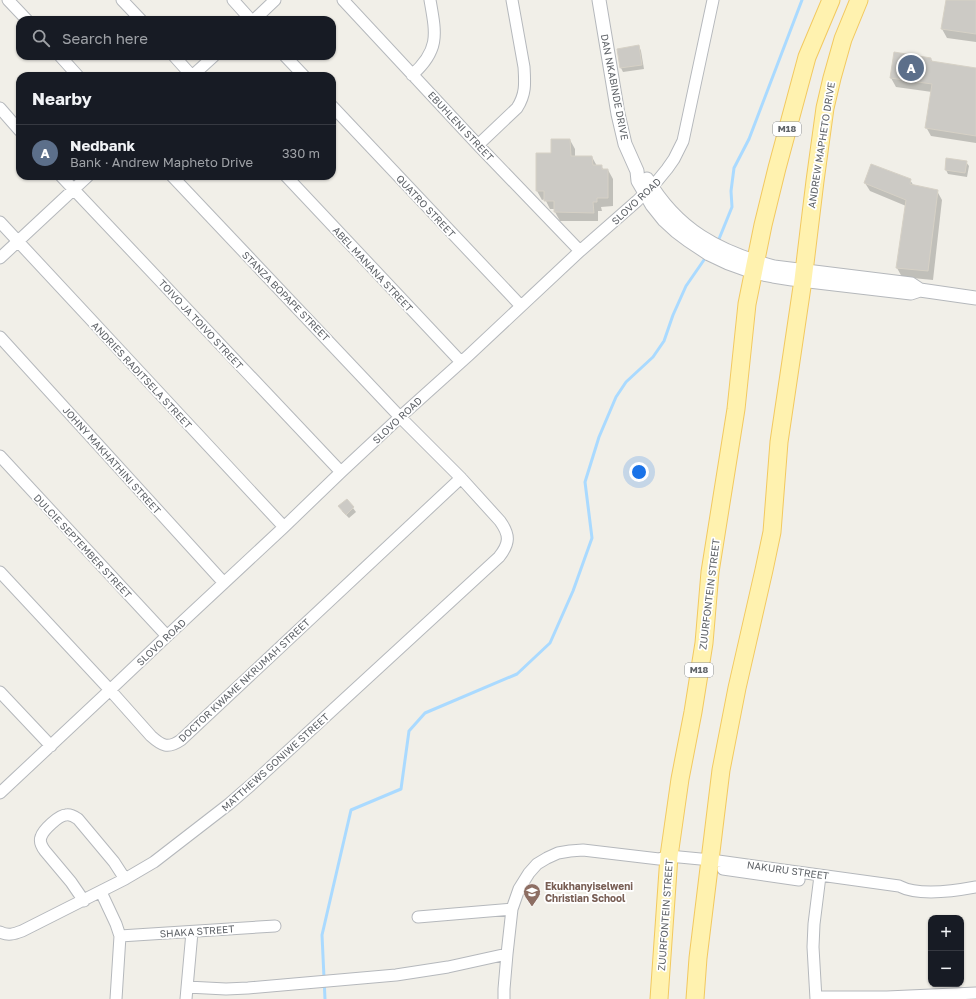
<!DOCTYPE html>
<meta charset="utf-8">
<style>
body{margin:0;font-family:"Golos Text",sans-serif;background:#242831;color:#f1f3f6}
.controls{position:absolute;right:12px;bottom:12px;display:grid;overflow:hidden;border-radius:8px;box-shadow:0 1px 3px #0004}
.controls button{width:36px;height:36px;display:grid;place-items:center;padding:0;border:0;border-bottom:1px solid #363941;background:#171b24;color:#f1f3f6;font:20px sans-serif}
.you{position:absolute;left:639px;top:472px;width:14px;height:14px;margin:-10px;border:3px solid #fff;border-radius:50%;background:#1a73e8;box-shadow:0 0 0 6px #1a73e833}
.badge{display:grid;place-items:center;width:26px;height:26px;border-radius:50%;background:#0f766e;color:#fff;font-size:13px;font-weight:700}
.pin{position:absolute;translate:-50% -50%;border:2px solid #fff;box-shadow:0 1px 4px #0006}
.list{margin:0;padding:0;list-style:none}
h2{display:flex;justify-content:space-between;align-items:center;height:52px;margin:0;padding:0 16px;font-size:17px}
h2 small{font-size:13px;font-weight:400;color:#9ea1a6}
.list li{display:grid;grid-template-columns:26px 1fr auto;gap:12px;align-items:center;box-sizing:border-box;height:56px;padding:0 16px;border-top:1px solid #363941}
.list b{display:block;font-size:15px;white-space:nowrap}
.list p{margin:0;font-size:13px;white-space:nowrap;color:#9ea1a6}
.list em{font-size:13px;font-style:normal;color:#9ea1a6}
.icon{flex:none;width:22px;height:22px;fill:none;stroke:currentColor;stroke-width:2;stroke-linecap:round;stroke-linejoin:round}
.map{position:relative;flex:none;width:976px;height:999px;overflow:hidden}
.search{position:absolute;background:#171b24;box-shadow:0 1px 3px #0004;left:16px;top:16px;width:320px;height:44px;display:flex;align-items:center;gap:10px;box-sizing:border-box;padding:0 14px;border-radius:12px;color:#9ea1a6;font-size:15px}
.panel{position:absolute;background:#171b24;box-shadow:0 1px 3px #0004;left:16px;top:72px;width:320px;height:108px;border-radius:12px}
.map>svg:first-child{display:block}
</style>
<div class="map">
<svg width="976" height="999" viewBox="0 0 976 999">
<rect width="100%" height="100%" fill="#f1efe8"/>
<path fill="#0003" d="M947 0H976V42L947 38 942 29Z
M639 46 641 51 644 69 623 72 621 68Z
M931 59 933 62 976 69V143L931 136 926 127 932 92 896 87 891 78Z
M570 140 575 149V157H592L597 166H601L604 170H608L613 179V206L601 207 602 211H598V221H560L555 212V209H550L545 199 542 200 537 191 552 154Z
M966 162 969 166 967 177 948 174 946 170Z
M910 180 914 186 937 191 942 200 933 280 902 277 897 268 906 206 870 191 865 183Z
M347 500 356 512 349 518 342 511Z"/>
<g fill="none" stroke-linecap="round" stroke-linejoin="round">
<path stroke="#aadaff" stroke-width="3" d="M716 243 719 239 732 207 731 191 734 168 749 139 802 0
M325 999 322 935 351 810 401 789 409 731 425 713 517 674 550 643 573 591 592 538 585 482 599 437 616 397 626 382 653 357 664 341 673 315 686 286 706 257"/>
</g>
<path fill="#cccac5" stroke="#d6d1c6" d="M946 0H976V34L941 29Z
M639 45 642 65 620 68 617 49Z
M894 52 931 58V61L976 68V136L925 128 932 84 890 78Z
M551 139H570L571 156H592L593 165H602V169H608V198H597V202H593L594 213 554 212V201H544V191H536V153H551Z
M946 158 967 161 965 173 945 170Z
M871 164 911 179 910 184 938 190 928 271 896 268 906 200 864 183Z
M347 499 354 507 346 515 338 506Z"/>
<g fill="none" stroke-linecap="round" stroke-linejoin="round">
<g stroke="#b5b8bc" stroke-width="13">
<path id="minor" d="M8 0 27 20
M122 0 141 20
M233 0 251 20
M343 0 478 145 580 251
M254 20 275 0
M60 56 78 76
M174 56 192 76
M285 56 304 76
M412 75C440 50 436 34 430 0
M192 76 214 56
M332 106 521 306
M0 108 20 131
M478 145 517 108C526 94 525 83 524 67L512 0
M61 176 341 472
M286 176 461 362
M0 222 284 527
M0 258 88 176
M0 337 224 583
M0 456 167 636
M0 572 110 690 151 736C162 746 168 749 181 740L461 478
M0 692 51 746
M0 793 110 690 167 636 284 527 341 472 400 417 469 355 580 251 637 201 658 180 667 169 674 159 683 141 713 0
M723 869 799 880
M101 892 116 924 120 936 116 999
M84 901 71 882 45 851C42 847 39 842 41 837 43 830 59 815 66 815 71 814 75 817 78 819L114 862 125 879
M418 917 512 909
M0 932C8 936 14 934 22 931L125 879 154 862 229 804 251 785 499 557C510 543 510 535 500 521L461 478 400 417 172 176
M120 936 275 926
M187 987 226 989 248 988 396 975 448 967 507 954
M816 997H887L976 993
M186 999 192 932
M504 999V989L507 954 512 909 519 889 529 873 537 864 547 858 558 853 570 851 583 850 659 859 669 856 711 860 899 886C918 896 955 891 976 887
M816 999 813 947 814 924 820 876"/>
</g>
<g stroke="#b5b8bc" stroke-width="15">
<path id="tertiary" d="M599 0 618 114 625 144 637 171 638 181 652 205 664 220 676 231 688 240 709 254 728 263 753 272 773 276 792 279 911 293 920 290
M647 179C677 230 718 252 774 267L911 284 920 290 976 298"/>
</g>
<g stroke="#f2c960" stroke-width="19">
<path id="primary" d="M659 999 669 856 680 779 693 712 704 643 710 572 736 409 747 304 763 225 777 168 807 57 831 0
M695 999 698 958 721 770 737 688 764 570 772 532 779 442 803 280 815 181 825 108 832 78 843 39 859 0"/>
</g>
<use href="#minor" stroke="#fff" stroke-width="11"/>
<use href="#tertiary" stroke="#fff" stroke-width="13"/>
<use href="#primary" stroke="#fff2af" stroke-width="17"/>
</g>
<defs>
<g id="school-pin" transform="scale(0.9)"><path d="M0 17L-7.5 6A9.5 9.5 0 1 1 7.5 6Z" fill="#8d6e63" stroke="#fff"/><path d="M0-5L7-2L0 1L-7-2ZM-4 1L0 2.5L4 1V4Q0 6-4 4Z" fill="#fff"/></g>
</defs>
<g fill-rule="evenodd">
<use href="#school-pin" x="532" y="892"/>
</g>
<g text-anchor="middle" stroke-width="3.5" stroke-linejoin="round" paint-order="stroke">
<g fill="#fff" stroke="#8f9295" stroke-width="1">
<rect x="773" y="122" width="28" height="14" rx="3"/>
<rect x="685" y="663" width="28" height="14" rx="3"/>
</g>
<g font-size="9" font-weight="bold" fill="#5f6368">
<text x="787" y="132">M18</text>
<text x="699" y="673">M18</text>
</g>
<g font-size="10" fill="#5f6368" stroke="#fff">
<text transform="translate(615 87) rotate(79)" y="4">DAN NKABINDE DRIVE</text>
<text transform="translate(461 126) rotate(47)" y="4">EBUHLENI STREET</text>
<text transform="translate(821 145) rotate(-81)" y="4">ANDREW MAPHETO DRIVE</text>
<text transform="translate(636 201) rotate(-43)" y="4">SLOVO ROAD</text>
<text transform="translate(426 206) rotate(47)" y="4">QUATRO STREET</text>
<text transform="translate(373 269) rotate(47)" y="4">ABEL MANANA STREET</text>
<text transform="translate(286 296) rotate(46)" y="4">STANZA BOPAPE STREET</text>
<text transform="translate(201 324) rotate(47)" y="4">TOIVO JA TOIVO STREET</text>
<text transform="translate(142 375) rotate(47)" y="4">ANDRIES RADITSELA STREET</text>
<text transform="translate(397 420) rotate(-43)" y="4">SLOVO ROAD</text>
<text transform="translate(112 460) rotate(48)" y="4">JOHNY MAKHATHINI STREET</text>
<text transform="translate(83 546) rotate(47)" y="4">DULCIE SEPTEMBER STREET</text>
<text transform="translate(709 594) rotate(-83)" y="4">ZUURFONTEIN STREET</text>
<text transform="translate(161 642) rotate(-43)" y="4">SLOVO ROAD</text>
<text transform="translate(244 680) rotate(-43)" y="4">DOCTOR KWAME NKRUMAH STREET</text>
<text transform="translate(275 762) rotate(-42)" y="4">MATTHEWS GONIWE STREET</text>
<text transform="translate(788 870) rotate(8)" y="4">NAKURU STREET</text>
<text transform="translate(665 915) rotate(-86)" y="4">ZUURFONTEIN STREET</text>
<text transform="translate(197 931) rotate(-4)" y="4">SHAKA STREET</text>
</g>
<g font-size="10" font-weight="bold" fill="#785e54" stroke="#fff" text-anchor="start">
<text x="545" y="890">Ekukhanyiselweni<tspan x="545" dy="12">Christian School</tspan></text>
</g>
</g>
</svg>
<div class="controls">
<button>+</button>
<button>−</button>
</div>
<div class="you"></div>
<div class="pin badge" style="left:911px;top:68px;background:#5c6f8a">A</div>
<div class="search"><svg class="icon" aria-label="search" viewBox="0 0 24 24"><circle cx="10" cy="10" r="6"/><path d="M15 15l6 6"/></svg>Search here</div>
<section class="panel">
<h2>Nearby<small></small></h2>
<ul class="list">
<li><span class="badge" style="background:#5c6f8a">A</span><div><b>Nedbank</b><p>Bank · Andrew Mapheto Drive</p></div><em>330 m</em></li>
</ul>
</section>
</div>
